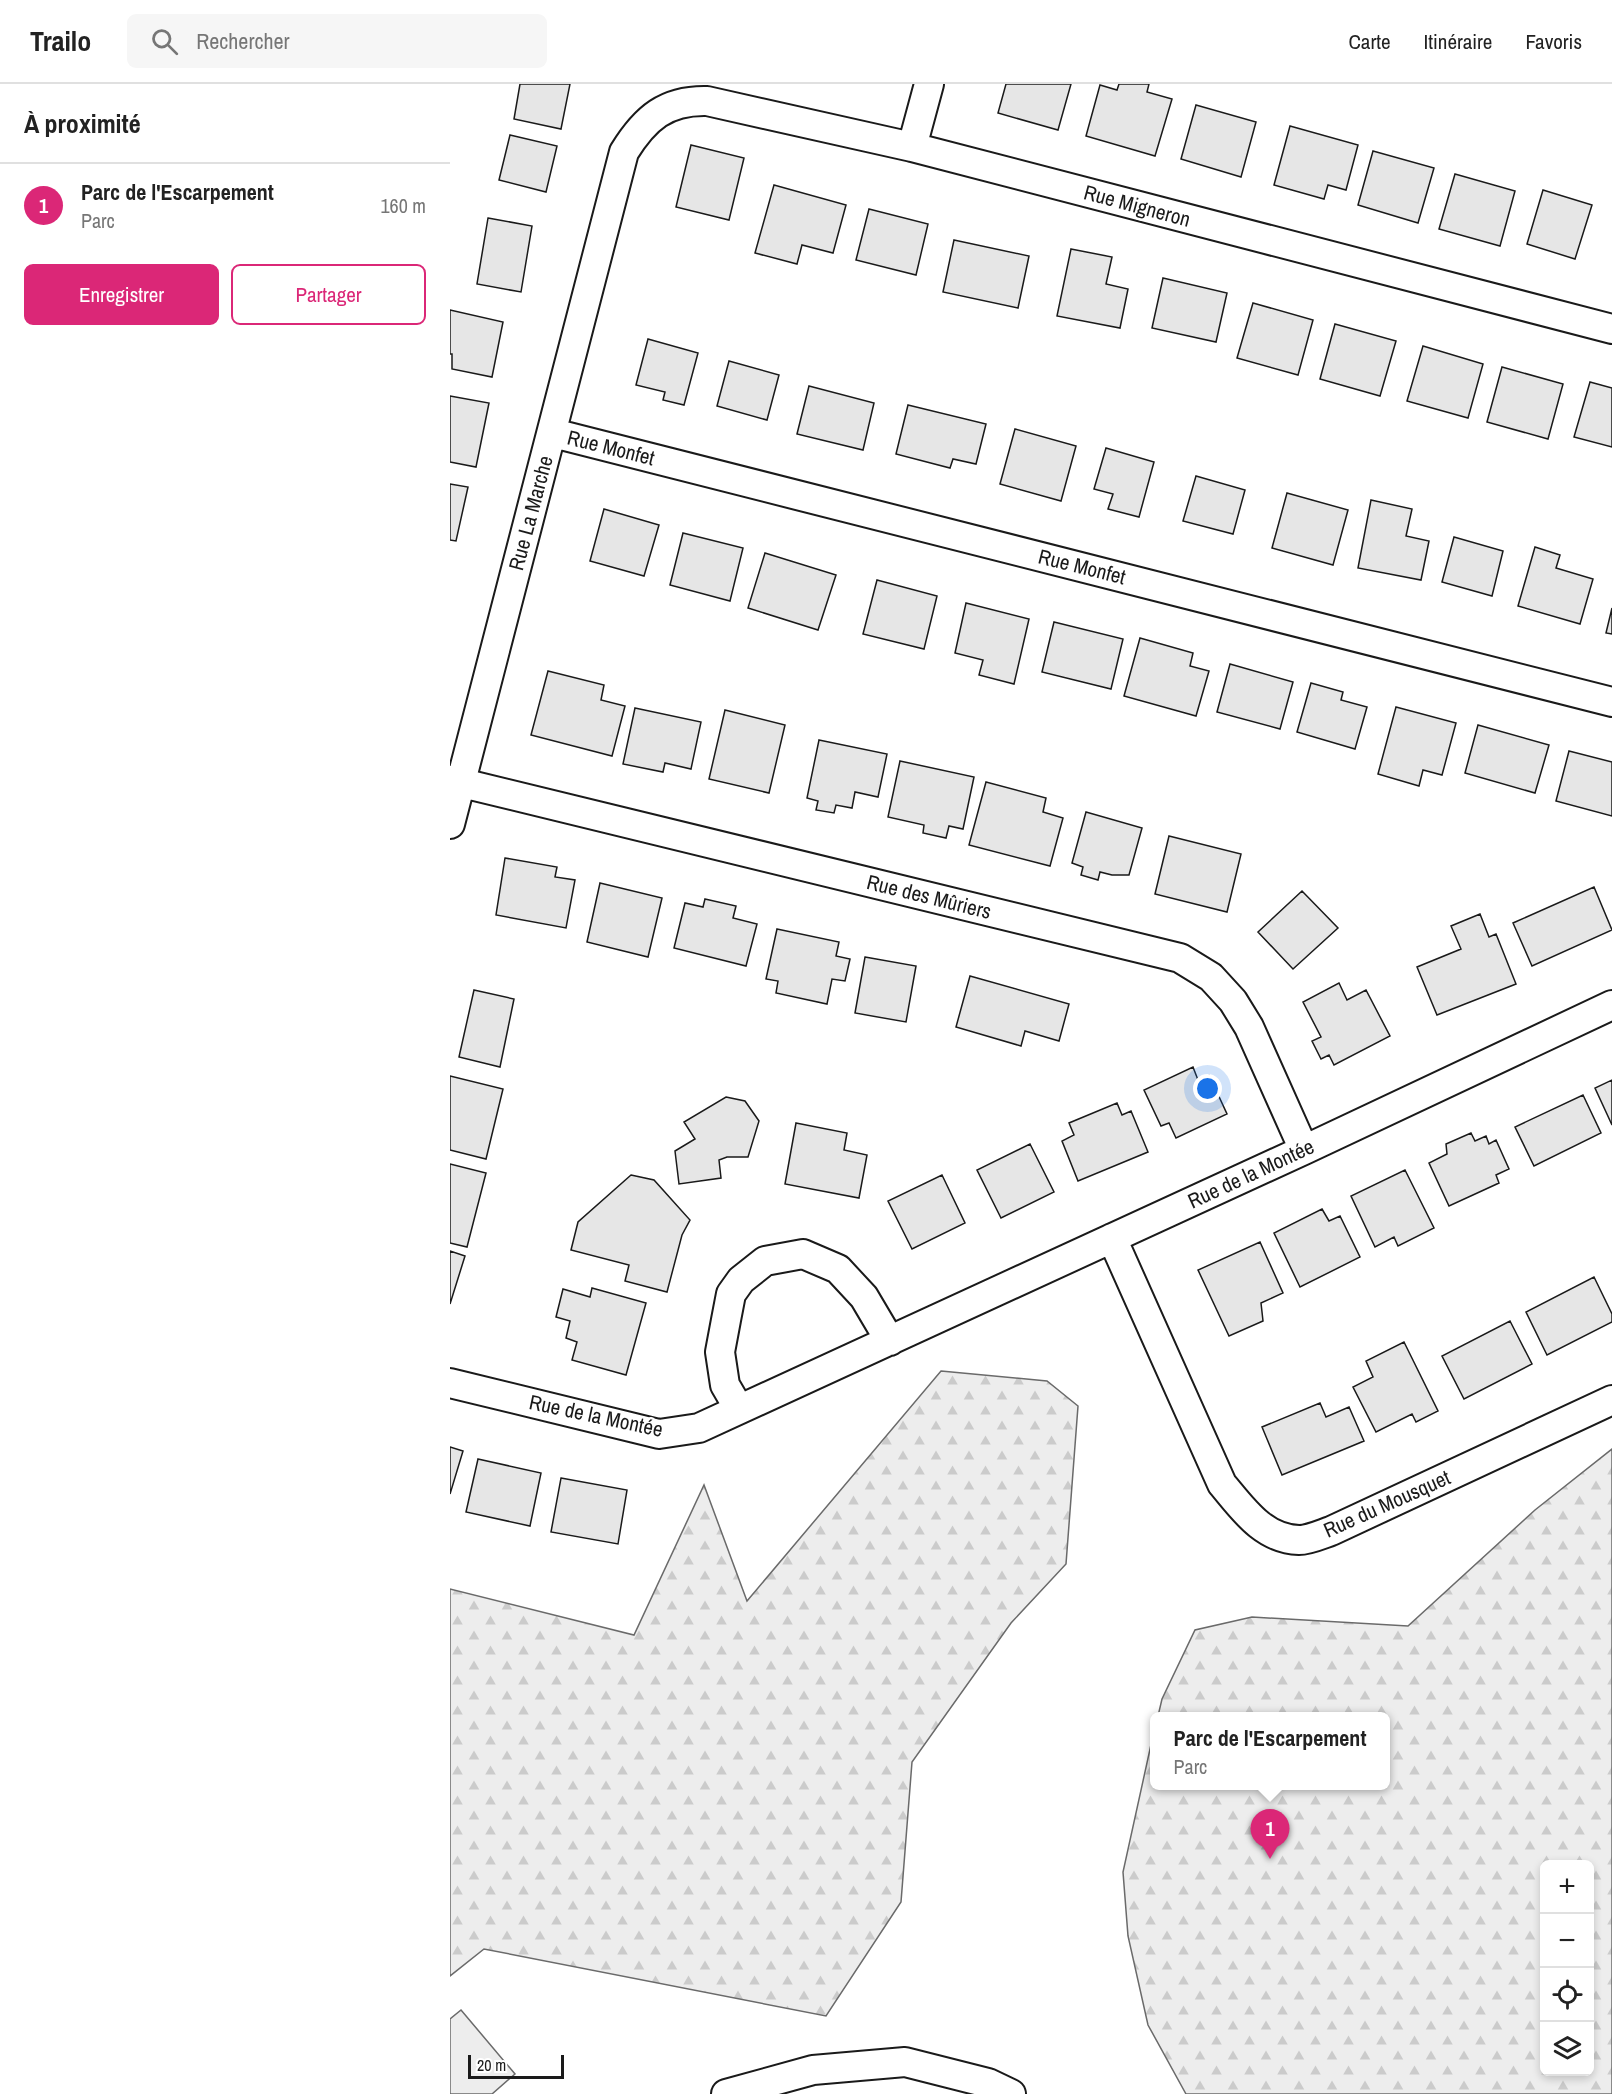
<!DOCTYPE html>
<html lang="fr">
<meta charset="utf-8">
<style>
body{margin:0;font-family:"Archivo Narrow",sans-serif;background:#f6f6f6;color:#222}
.controls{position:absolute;right:18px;bottom:18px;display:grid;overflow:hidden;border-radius:9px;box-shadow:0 3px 9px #0003}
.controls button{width:54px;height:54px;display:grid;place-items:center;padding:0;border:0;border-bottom:2px solid #e0e0e0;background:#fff;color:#222;font:30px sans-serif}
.scale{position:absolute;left:18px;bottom:15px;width:96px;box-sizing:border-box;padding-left:6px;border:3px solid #1a1a1a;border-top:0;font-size:16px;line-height:21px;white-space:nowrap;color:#1a1a1a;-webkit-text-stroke:4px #fff;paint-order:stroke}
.you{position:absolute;left:758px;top:1005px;width:21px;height:21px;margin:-15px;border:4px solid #fff;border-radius:50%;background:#1a73e8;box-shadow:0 0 0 9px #1a73e833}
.badge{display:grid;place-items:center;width:39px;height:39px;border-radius:50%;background:#db2777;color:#fff;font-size:20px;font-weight:700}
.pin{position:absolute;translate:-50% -50px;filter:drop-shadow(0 2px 3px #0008)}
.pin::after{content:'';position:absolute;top:32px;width:21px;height:18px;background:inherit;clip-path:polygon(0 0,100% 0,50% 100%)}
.popup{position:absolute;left:700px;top:1628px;width:240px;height:78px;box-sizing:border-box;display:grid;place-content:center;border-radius:9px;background:#fff;filter:drop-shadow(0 2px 4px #0005);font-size:20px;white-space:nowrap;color:#767676}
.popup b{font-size:22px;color:#222}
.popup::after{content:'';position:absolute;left:50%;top:100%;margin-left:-12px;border:12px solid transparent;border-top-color:#fff}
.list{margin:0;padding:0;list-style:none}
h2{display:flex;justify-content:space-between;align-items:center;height:78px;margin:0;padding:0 24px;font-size:26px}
h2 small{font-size:20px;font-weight:400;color:#767676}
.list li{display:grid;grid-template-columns:39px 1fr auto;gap:18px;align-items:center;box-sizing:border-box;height:84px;padding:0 24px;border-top:2px solid #e0e0e0}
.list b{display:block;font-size:22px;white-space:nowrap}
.list p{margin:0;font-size:20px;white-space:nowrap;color:#767676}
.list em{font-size:20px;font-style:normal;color:#767676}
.actions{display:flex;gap:12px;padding:18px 24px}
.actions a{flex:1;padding:14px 0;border:2px solid #db2777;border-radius:9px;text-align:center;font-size:21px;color:#db2777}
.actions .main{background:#db2777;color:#fff}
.icon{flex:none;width:33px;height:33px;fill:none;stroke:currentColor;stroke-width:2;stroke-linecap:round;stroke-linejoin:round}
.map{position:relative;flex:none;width:1162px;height:2010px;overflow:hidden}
header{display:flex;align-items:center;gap:36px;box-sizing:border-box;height:84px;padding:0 30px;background:#fff;border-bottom:2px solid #e0e0e0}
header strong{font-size:28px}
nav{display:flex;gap:33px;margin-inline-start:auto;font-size:21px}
.search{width:420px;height:54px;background:#f6f6f6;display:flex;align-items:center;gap:15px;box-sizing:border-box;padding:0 21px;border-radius:9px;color:#767676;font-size:22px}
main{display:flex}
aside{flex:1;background:#fff}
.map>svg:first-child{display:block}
</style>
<header>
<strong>Trailo</strong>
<div class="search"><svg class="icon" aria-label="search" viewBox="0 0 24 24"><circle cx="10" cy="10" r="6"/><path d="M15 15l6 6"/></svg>Rechercher</div>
<nav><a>Carte</a><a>Itinéraire</a><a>Favoris</a></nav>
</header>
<main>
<aside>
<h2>À proximité<small></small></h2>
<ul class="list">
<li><span class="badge">1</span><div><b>Parc de l'Escarpement</b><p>Parc</p></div><em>160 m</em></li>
</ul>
<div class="actions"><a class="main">Enregistrer</a><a>Partager</a></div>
</aside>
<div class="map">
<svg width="1162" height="2010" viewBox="0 0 1162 2010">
<defs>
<pattern id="forest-firs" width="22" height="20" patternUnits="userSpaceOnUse" patternTransform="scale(1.5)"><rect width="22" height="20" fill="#ededed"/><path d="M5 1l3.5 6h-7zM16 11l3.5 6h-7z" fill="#cbcbcb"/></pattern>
</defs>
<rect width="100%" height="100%" fill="#fff"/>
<path fill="url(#forest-firs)" stroke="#6a6a6a" stroke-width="1.5" fill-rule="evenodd" d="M491 1287 597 1297 628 1322 616 1480 561 1539 462 1678 451 1818 376 1932 34 1865 0 1892V1505L184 1551 254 1401 297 1517Z
M1162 1365V2010H736L698 1941 678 1852 673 1788 704 1647V1702H936V1632H708L712 1615 745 1546 802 1533 958 1542 1085 1426ZM1094 1780H1140V1988H1094Z"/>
<path fill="#ededed" stroke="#6a6a6a" stroke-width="1.5" d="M11 1926 65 1990 42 2010H0V1935Z"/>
<path fill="#e6e6e6" stroke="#1a1a1a" stroke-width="1.5" d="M70 0H120L111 45 64 35Z
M556 0H621L608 46 548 29Z
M669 0H699L697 8 722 15 705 72 636 52 650 1 667 6Z
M746 21 806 38 791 93 731 75Z
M840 42 908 61 896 106 878 101 874 115 824 101Z
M60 51 107 62 96 108 49 96Z
M241 61 294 74 279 136 226 123Z
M923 67 984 84 968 139 908 121Z
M1005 90 1065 107 1050 162 989 145Z
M324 101 396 121 383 169 352 161 347 180 305 169Z
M1093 106 1142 121 1125 175 1077 160Z
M419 125 478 140 466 191 406 176Z
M38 134 82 142 71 208 27 200Z
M504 156 579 172 568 224 493 208Z
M621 165 662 173 656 200 678 205 670 244 607 232Z
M713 194 777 209 766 258 702 244Z
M803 219 863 236 848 291 787 274Z
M0 226 53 238 42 293 2 285V270H0Z
M885 240 946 257 930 312 870 295Z
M198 255 248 269 234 321 213 316 215 308 186 301Z
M973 262 1033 280 1018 334 957 317Z
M279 277 329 291 317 336 267 322Z
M1052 283 1113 300 1098 355 1037 338Z
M1140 298 1162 304V363L1124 353Z
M359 302 424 319 413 366 347 350Z
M0 312 39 319 26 383 0 378Z
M458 321 536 340 526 380 503 375 500 384 446 370Z
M565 345 626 362 611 417 550 400Z
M656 364 704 378 689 433 658 425 663 410 644 405Z
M746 392 795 406 783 450 733 437Z
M0 400 18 403 6 457 0 456Z
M837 409 898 426 883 481 822 464Z
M921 416 962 425 956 452 979 457 971 496 908 484Z
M154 425 209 441 194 492 140 477Z
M233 449 293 464 280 517 220 501Z
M1004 453 1053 467 1042 512 992 498Z
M1085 463 1110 471 1106 484 1143 495 1130 540 1068 522Z
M315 469 386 491 368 546 298 524Z
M427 496 487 512 474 565 413 550Z
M516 519 579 535 564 600 529 591 533 576 505 569Z
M1162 524V550L1156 549Z
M604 538 673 555 661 605 592 588Z
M690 554 743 569 740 582 759 587 746 632 674 612Z
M780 580 843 598 830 645 767 628Z
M98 587 154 601 151 616 175 622 162 672 81 651Z
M861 599 893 608 891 616 917 623 905 665 847 648Z
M946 623 1006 639 992 691 973 686 969 702 928 690Z
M185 624 251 638 241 685 215 679 213 688 173 680Z
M275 626 335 641 319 709 259 695Z
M1028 641 1099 661 1085 709 1015 689Z
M369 656 437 670 428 713 405 708 402 724 386 721 384 729 366 726 368 717 357 714Z
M1119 667 1162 678V732L1106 717Z
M450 677 524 693 513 745 499 742 496 754 473 749 474 741 438 733Z
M536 698 596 714 593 728 613 734 600 782 519 761Z
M636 728 692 744 679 791H662L650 788 648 796 631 791 633 783 622 779Z
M719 752 791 770 777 828 705 810Z
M55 774 107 783 105 793 125 796 116 844 46 831Z
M150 799 212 814 198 873 137 858Z
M1144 803 1162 846 1082 882 1063 839Z
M852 807 888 844 843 885 808 848Z
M255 815 286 822 283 834 307 840 296 882 224 864 235 819 253 823Z
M1030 830 1039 853 1046 850 1066 900 987 931 967 883 1011 865 1001 842Z
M327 845 389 858 386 872 400 875 395 897 382 895 377 920 326 909 328 897 316 895Z
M415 873 466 882 456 938 405 929Z
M520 892 619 920 609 957 575 947 571 962 506 943Z
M889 899 897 916 916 906 940 952 884 981 879 971 871 975 862 957 871 953 853 918Z
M24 906 64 915 50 983 9 973Z
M743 983 748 996 759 991 777 1030 726 1054 719 1039 711 1042 694 1006Z
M0 992 53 1005 36 1075 0 1066Z
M1162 996V1041L1145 1004Z
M1133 1011 1151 1049 1084 1082 1065 1043Z
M276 1013 295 1017 309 1037 298 1073H277L269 1076 271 1094 229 1100 225 1067 245 1055 234 1038Z
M667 1019 672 1031 681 1027 698 1068 628 1097 612 1057 624 1051 619 1039Z
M346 1039 397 1049 394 1066 417 1071 409 1114 335 1100Z
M1021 1049 1025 1057 1036 1052 1039 1060 1046 1056 1059 1085 1046 1091 1049 1099 999 1122 979 1079 997 1070 996 1060Z
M580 1060 604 1108 551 1134 527 1086Z
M0 1080 36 1089 17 1163 0 1159Z
M955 1086 984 1144 948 1162 944 1153 925 1163 901 1112Z
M181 1091 204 1096 240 1136 232 1151 217 1208 175 1197 179 1181 121 1166 128 1138Z
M492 1091 515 1139 462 1165 438 1117Z
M872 1125 879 1137 890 1132 910 1173 850 1203 824 1149Z
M810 1158 833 1209 811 1219 813 1237 779 1252 748 1186Z
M0 1167 15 1172 0 1220Z
M1144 1193 1162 1230V1238L1097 1271 1076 1228Z
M142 1204 196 1219 176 1291 122 1276 127 1258 116 1254 120 1237 106 1233 113 1205 140 1213Z
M1060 1237 1082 1280 1014 1315 992 1272Z
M954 1258 988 1327 966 1338 962 1330 926 1348 903 1303 923 1293 916 1277Z
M870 1319 876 1333 899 1323 914 1357 832 1391 812 1343Z
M0 1363 13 1367 0 1410Z
M28 1375 91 1389 80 1442 16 1428Z
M111 1394 177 1406 168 1460 101 1448Z"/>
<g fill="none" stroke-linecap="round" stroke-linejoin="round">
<g stroke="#1a1a1a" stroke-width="32">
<path id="street" d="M462 63 479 0
M103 349 1162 618
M0 696 730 874 761 893 783 917 799 943 854 1066
M0 740 174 68C195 34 216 16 257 17L462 63 1162 245
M662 1154 772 1400C793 1425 813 1455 849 1456 859 1456 872 1450 881 1447L1162 1316
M0 1299 209 1350 249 1344 854 1066 1162 921
M289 1325 275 1301 270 1268 276 1236 281 1210 291 1196 315 1177 353 1170 388 1185 414 1213 440 1257
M276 2010 363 1986 455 1978 538 1999 561 2010"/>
</g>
<use href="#street" stroke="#fff" stroke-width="28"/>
</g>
<g text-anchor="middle" stroke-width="4.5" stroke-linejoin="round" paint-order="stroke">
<g font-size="21" fill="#1a1a1a" stroke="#fff">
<text transform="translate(687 122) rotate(15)" y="7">Rue Migneron</text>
<text transform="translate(161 364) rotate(14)" y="7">Rue Monfet</text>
<text transform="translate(81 429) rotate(-75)" y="7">Rue La Marche</text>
<text transform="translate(632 483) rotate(14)" y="7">Rue Monfet</text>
<text transform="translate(479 813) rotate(14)" y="7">Rue des Mûriers</text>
<text transform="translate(801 1090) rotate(-25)" y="7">Rue de la Montée</text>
<text transform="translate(146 1332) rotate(12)" y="7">Rue de la Montée</text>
<text transform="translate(937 1420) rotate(-24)" y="7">Rue du Mousquet</text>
</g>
</g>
</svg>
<div class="controls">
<button>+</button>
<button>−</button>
<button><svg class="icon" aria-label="locate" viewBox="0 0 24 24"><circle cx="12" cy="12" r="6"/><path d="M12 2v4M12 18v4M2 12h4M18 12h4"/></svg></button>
<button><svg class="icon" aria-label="layers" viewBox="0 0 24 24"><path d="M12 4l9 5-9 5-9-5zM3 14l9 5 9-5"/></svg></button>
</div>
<div class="scale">20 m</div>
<div class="you"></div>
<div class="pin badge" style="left:820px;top:1775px">1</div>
<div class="popup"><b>Parc de l'Escarpement</b>Parc</div>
</div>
</main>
